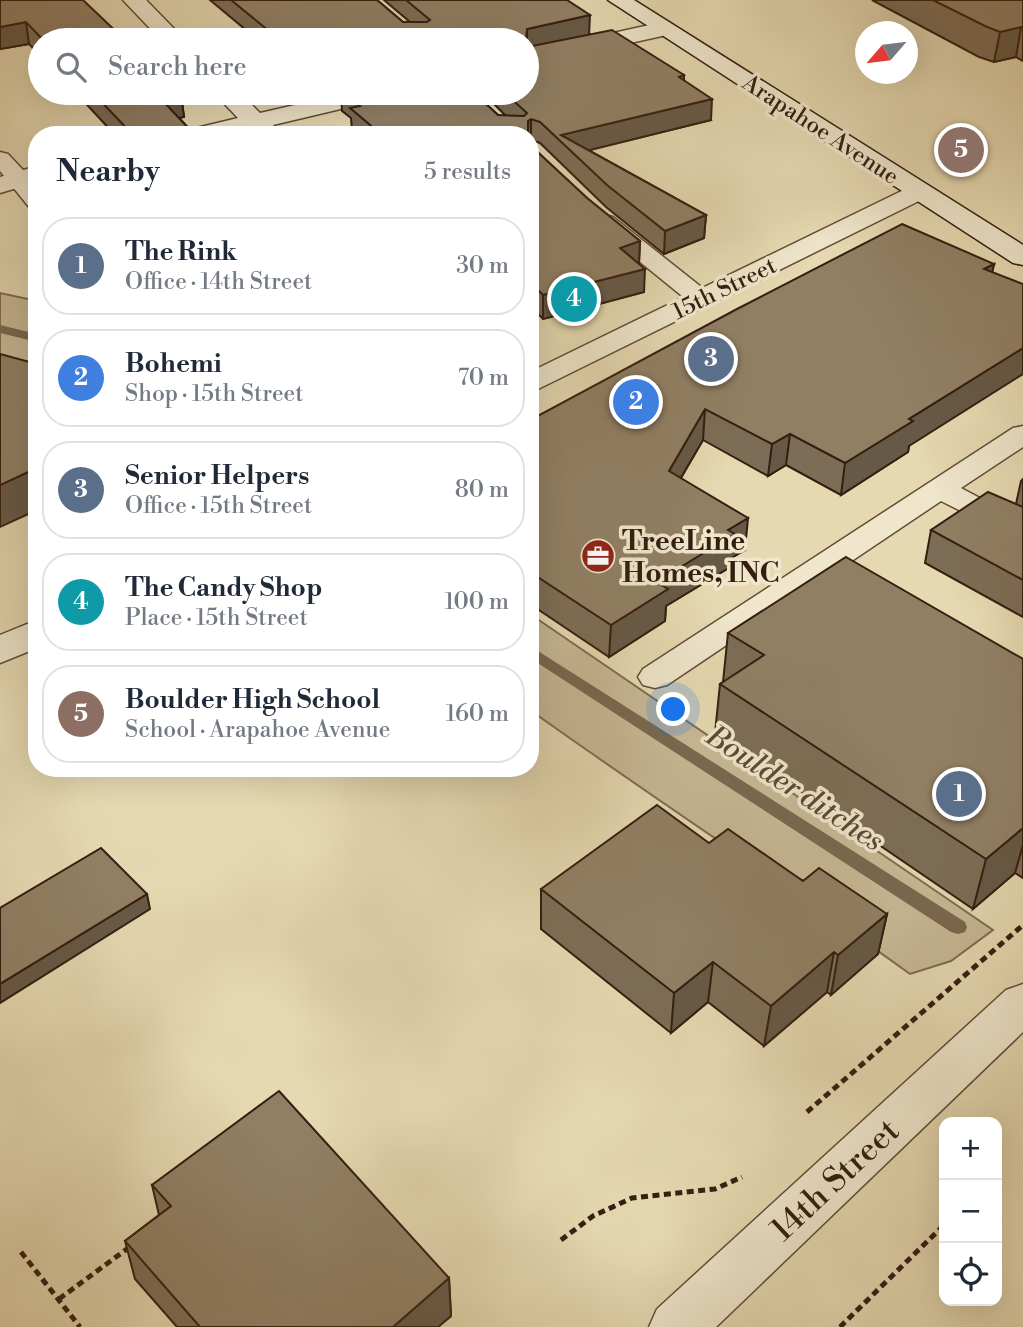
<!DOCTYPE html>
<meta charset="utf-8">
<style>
body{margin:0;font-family:"Libre Bodoni",serif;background:#f6f6f7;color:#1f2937}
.controls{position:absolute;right:21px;bottom:21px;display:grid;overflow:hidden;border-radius:14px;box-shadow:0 7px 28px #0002}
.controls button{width:63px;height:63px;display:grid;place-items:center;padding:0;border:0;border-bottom:2px solid #e0e1e3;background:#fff;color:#1f2937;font:35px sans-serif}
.compass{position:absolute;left:855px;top:21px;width:63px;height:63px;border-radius:50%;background:#fff;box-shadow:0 7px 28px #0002;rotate:242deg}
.you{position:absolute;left:674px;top:710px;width:24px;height:24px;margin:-18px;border:5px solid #fff;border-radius:50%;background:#1a73e8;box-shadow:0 0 0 10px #1a73e833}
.badge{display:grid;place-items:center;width:46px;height:46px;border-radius:50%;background:#1a73e8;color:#fff;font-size:23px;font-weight:700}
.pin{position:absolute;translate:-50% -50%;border:4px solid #fff;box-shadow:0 2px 7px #0006}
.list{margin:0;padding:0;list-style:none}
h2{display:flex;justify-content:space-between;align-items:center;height:91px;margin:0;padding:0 28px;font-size:30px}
h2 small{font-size:23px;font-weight:400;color:#747a83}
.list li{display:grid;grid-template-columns:46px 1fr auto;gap:21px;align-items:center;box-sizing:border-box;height:98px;margin:0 14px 14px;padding:0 14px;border:2px solid #e0e1e3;border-radius:28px}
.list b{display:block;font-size:26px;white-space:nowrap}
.list p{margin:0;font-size:23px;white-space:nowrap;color:#747a83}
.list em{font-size:23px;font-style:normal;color:#747a83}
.icon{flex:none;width:38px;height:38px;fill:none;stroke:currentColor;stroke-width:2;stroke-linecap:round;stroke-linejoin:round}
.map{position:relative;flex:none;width:1023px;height:1327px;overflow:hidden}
.search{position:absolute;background:#fff;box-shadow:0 7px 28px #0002;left:28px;top:28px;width:511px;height:77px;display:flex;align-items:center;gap:18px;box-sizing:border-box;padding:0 24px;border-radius:38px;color:#747a83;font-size:26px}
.panel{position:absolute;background:#fff;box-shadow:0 7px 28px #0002;left:28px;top:126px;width:511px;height:651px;border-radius:28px}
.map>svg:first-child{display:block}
</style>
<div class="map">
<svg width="1023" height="1327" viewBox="0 0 1023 1327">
<rect width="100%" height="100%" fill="#e6d9b1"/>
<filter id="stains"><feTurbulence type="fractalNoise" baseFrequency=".00286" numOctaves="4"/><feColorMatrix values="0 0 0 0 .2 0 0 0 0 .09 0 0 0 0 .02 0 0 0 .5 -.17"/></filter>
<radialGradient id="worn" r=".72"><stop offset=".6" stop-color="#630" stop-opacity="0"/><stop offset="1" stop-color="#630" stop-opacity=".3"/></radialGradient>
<path fill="#c8b996" stroke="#7e6c53" stroke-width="2" d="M0 293 37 301V395L0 381Z
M530 614 993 930 951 961 910 974C785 884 656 800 530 710Z"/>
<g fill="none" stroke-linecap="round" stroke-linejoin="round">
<path fill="#7a6850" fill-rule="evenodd" d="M0 325 37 334V342L0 333Z
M530 646 965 922 967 927 965 932 958 934 951 932 530 658Z"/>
<g stroke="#604d38" stroke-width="3">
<path id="service" d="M0 152 8 154 37 185V209L29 207 0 171Z
M605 215 613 217 710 294 714 299 710 304H692L597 227 593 222 597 217Z
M1023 426V447L961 488 1023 521V542L941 501 667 685 655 688 643 685 638 677 643 669 1013 428Z"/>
</g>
<g stroke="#604d38" stroke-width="3">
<path id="minor" d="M123 0H146L185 40H161Z
M663 22 674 29 671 34 527 66V52Z
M214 93H240L260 113 348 93H390L387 98 273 125 281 135H254L250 130 230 135H185L188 130 238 118Z
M37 166V182L0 193V177Z
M1023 984V1032L716 1327H649L657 1309 1006 990Z"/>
</g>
<g stroke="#604d38" stroke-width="3">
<path id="tertiary" d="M918 183 927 185 931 191 927 197 530 393V372Z
M37 620V648L0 663V635Z"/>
</g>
<g stroke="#341e10" stroke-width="3">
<path id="secondary" d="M608 0H634L1023 245V265L1013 263Z"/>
</g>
<path stroke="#341e10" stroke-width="5" stroke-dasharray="7 4.5" stroke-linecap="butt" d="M807 1112 1023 925
M561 1240 593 1216 632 1198 715 1189 742 1177
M21 1252 80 1327
M59 1299 131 1246
M840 1327 944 1225"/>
<use href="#service" fill="#efe6cc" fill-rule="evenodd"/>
<use href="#minor" fill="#efe6cc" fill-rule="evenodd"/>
<use href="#tertiary" fill="#efe6cc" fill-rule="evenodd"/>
<use href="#secondary" fill="#efe6cc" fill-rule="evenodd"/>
</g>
<path fill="#7d6d56" stroke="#341e10" stroke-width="2" d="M0 0 125 40H40V55L29 44 0 49Z
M210 0H377L403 22H410L384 0H567L589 34 684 75V80L711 120 588 150 706 215 704 238 664 254 606 207 540 143 531 140 530 135H358L352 130 351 118 342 111 341 93H474L498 115 506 116 483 93H527V40H258Z
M872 0H1023V61L1016 57 994 62 979 57Z
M76 93H180L181 94 184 117 179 118 195 135H115Z
M530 145 587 198 640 241 639 263 644 292 543 319 530 306Z
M994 264 992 272 909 446 908 452 841 495 786 465 768 476 703 440 681 478 745 550 733 557 732 566 666 606 665 621 609 657 530 604V420Z
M1023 479V617L925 563 931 530 1016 504 1021 481Z
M728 633 1023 659V878L1015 873 973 909 715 733 720 684 723 682Z
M709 843 887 914 878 954 831 995 827 992 764 1046 708 1002 671 1033 541 929V889Z
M152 1185 449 1278 451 1316 438 1327H177L135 1279 125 1241 159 1215Z"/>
<path fill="#665946" stroke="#341e10" stroke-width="2" d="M590 15 589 36 527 49V29Z
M26 22 29 44 0 49V27Z
M1021 27 1016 57 994 62 1000 32Z
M324 93H337L324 96Z
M181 94 184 117 164 121 161 99Z
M712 99 711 120 574 154 561 135Z
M531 119V140L530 141V135H527L528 121Z
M706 215 704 238 664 254 665 231Z
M640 241 639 264 620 248Z
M994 264 988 293 984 269Z
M645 269 644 292 543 319V295Z
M1023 348V374L909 446 908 452 841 495 845 463 909 419Z
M705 409 703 440 666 503 669 471Z
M790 434 786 465 768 476 772 444Z
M37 468V510L0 527V485Z
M748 518 745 550 733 557 732 566 666 606 665 621 609 657 611 625 656 582 728 530Z
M1023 828V845L1015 873 973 909 986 859Z
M147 894 150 909 0 1003V984Z
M887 914 878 954 831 995 838 955Z
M834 952 827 992 764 1046 771 1006Z
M713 962 708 1002 671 1033 674 993Z
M449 1278 451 1316 438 1327H393Z"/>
<path fill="#917f64" stroke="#341e10" stroke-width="2" d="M0 0H83L125 40H43L26 22 0 27Z
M231 0H377L403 22H427L430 20 406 0H567L590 15 527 29 526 40H280Z
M933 0H1023V27H1021L1000 32 985 26Z
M612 30 684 75 679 77 712 99 561 135 706 215 665 231 607 185 540 122 531 119 528 121V135H382L350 108 360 106 344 93H474L498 115 524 116 527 113 505 93H527V47Z
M93 93H180L181 94 161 99 195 135H133Z
M530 145 587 198 640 241 620 248 645 269 543 295 530 282Z
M902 224 994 264 984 269 1023 284V348L909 419 913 421 845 463 790 434 772 444 705 409 669 471 748 518 728 530 735 534 656 582 668 589 611 625 530 572V420L737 309Z
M0 354 37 364V468L0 485Z
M988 492 1023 507V580L931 530Z
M846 557 1023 659V828L986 859 720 684 764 655 728 633Z
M657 805 709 843 728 829 803 881 819 868 887 914 838 955 834 952 771 1006 713 962 674 993 541 889Z
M101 848 147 894 0 984V908Z
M279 1091 449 1278 393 1327H200L125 1241 171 1206 152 1185Z"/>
<defs>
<g id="office-disc" transform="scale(1.75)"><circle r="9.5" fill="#8f2418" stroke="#efe6cc"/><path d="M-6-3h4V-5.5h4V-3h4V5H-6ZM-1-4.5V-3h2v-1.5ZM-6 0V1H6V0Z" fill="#fff"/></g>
</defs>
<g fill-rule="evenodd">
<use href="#office-disc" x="598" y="556"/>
</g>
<g text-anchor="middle" stroke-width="7" stroke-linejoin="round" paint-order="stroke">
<g font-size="23" fill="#341e10" stroke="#efe6cc">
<text transform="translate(821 129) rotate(33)" y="8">Arapahoe Avenue</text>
<text transform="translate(724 288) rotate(-26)" y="8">15th Street</text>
</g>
<g font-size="28" font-weight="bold" fill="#341e10" stroke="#efe6cc" text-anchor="start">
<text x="622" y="550">TreeLine<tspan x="622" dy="32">Homes, INC</tspan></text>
</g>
<g font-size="30" font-style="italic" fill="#5d4935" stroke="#efe6cc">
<text transform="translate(795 788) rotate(33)" y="10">Boulder ditches</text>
</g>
<g font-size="33" fill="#341e10" stroke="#efe6cc">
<text transform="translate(834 1179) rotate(-43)" y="12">14th Street</text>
</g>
</g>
<rect width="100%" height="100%" filter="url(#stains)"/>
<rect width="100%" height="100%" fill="url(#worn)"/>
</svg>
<div class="controls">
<button>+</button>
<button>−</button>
<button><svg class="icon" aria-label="locate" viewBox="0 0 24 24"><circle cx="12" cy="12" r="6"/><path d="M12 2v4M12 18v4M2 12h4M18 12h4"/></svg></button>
</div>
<svg class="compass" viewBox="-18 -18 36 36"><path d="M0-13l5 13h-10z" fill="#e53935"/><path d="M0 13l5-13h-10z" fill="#747a83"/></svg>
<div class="you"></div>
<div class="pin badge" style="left:959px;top:794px;background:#5c6f8a">1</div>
<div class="pin badge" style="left:636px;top:402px;background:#3f7fe0">2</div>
<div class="pin badge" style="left:711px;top:359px;background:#5c6f8a">3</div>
<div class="pin badge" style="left:574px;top:299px;background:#0f9aa8">4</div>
<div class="pin badge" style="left:961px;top:150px;background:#8d6e63">5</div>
<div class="search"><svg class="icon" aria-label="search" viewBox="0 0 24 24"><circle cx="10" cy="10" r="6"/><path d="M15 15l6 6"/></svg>Search here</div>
<section class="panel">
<h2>Nearby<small>5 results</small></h2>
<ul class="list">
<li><span class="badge" style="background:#5c6f8a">1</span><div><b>The Rink</b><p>Office · 14th Street</p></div><em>30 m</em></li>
<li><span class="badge" style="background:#3f7fe0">2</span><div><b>Bohemi</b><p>Shop · 15th Street</p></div><em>70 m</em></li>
<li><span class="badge" style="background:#5c6f8a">3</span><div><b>Senior Helpers</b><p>Office · 15th Street</p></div><em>80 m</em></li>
<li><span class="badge" style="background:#0f9aa8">4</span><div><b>The Candy Shop</b><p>Place · 15th Street</p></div><em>100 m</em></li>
<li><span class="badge" style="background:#8d6e63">5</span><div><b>Boulder High School</b><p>School · Arapahoe Avenue</p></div><em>160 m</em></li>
</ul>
</section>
</div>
